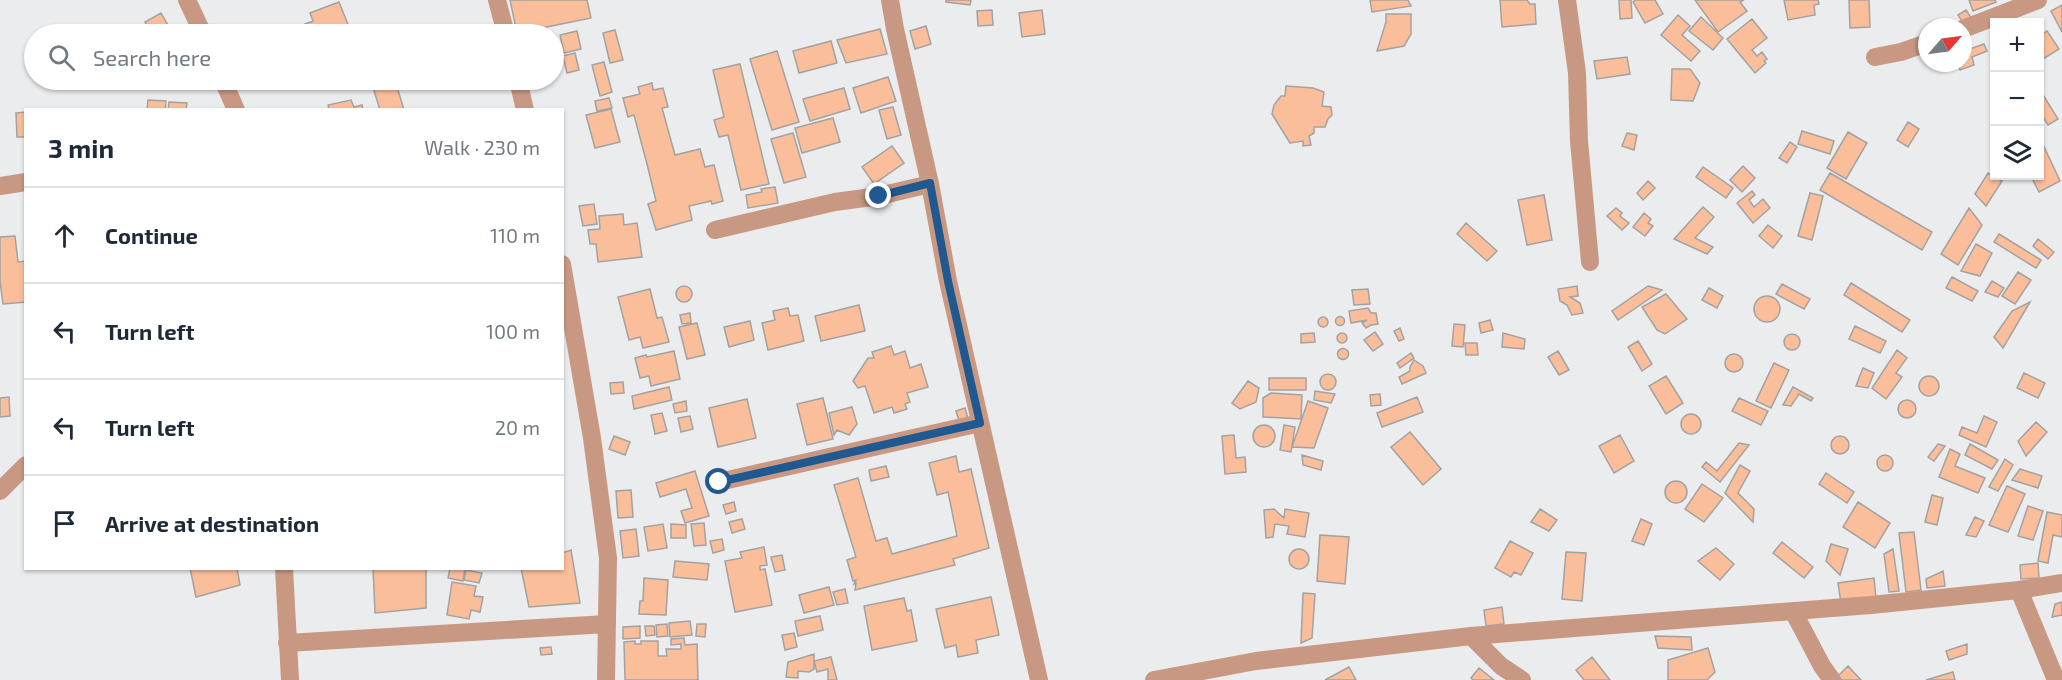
<!DOCTYPE html>
<meta charset="utf-8">
<style>
body{margin:0;font-family:"Exo 2",sans-serif;background:#f2f2f3;color:#1f2937}
.controls{position:absolute;right:18px;top:18px;display:grid;overflow:hidden;border-radius:0px;box-shadow:0 2px 4px #0004}
.controls button{width:54px;height:54px;display:grid;place-items:center;padding:0;border:0;border-bottom:2px solid #e0e1e3;background:#fff;color:#1f2937;font:30px sans-serif}
.compass{position:absolute;left:1918px;top:18px;width:54px;height:54px;border-radius:50%;background:#fff;box-shadow:0 2px 4px #0004;rotate:62deg}
.stop{position:absolute;width:18px;height:18px;margin:-14px;border:4px solid #205890;border-radius:50%;background:#fff}
.stop.end{background:#205890;border-color:#fff;box-shadow:0 2px 6px #0008}
.list{margin:0;padding:0;list-style:none}
h2{display:flex;justify-content:space-between;align-items:center;height:78px;margin:0;padding:0 24px;font-size:26px}
h2 small{font-size:20px;font-weight:400;color:#747a83}
.list li{display:grid;grid-template-columns:39px 1fr auto;gap:18px;align-items:center;box-sizing:border-box;height:96px;padding:0 24px;border-top:2px solid #e0e1e3}
.list b{display:block;font-size:22px;white-space:nowrap}
.list em{font-size:20px;font-style:normal;color:#747a83}
.icon{flex:none;width:33px;height:33px;fill:none;stroke:currentColor;stroke-width:2;stroke-linecap:round;stroke-linejoin:round}
.map{position:relative;flex:none;width:2062px;height:680px;overflow:hidden}
.search{position:absolute;background:#fff;box-shadow:0 2px 4px #0004;left:24px;top:24px;width:540px;height:66px;display:flex;align-items:center;gap:15px;box-sizing:border-box;padding:0 21px;border-radius:33px;color:#747a83;font-size:22px}
.panel{position:absolute;background:#fff;box-shadow:0 2px 4px #0004;left:24px;top:108px;width:540px;height:462px;border-radius:0px}
.map>svg:first-child{display:block}
</style>
<div class="map">
<svg width="2062" height="680" viewBox="0 0 2062 680">
<rect width="100%" height="100%" fill="#eaeced"/>
<path fill="#fbbe9b" stroke="#a4a2a1" stroke-width="1.5" d="M510 0H587L591 18 517 33Z
M946 0H971L970 5 946 2Z
M1370 0H1408L1411 6 1372 12Z
M1500 0H1527L1530 4H1535L1536 24 1502 27Z
M1619 0H1631L1632 18 1620 19Z
M1636 0H1655L1663 14 1645 23 1633 2Z
M1695 0H1744L1740 2 1747 11 1718 32Z
M1784 0H1818L1819 4 1814 5 1815 15 1788 20Z
M1849 0H1869L1870 27 1850 28Z
M1969 0H1995L1996 2 1973 11Z
M339 2 349 27 343 29 345 34H309L305 24 313 21 310 13Z
M2062 5V32L2051 11Z
M992 10 993 25 978 26 977 11Z
M1042 10 1045 34 1022 37 1019 13Z
M1966 10 1972 19 1964 24 1958 15Z
M161 13 173 34H151L145 22Z
M1386 14H1411V34L1404 46 1377 51 1386 22Z
M1678 15 1690 26 1682 35 1700 51 1691 61 1661 35Z
M1701 17 1723 38 1713 50 1689 31Z
M1752 19 1767 38 1752 50 1757 56 1762 52 1767 59 1764 61 1766 63 1755 73 1727 39Z
M926 26 931 44 915 49 910 31Z
M880 29 887 54 846 63 837 40Z
M615 30 623 60 610 63 603 33Z
M577 31 581 49 564 53 560 35Z
M2047 31 2059 49 2040 61V36Z
M1967 40 1970 49 1984 44 1987 51 1972 57 1974 65 1960 70 1958 63H1963V42Z
M831 41 837 63 799 73 793 51Z
M777 51 799 122 772 130 750 59Z
M575 53 579 70 567 73 563 56Z
M1627 57 1630 74 1597 79 1594 61Z
M604 62 612 92 600 96 592 65Z
M740 64 769 184 741 190 728 135 719 137 714 120 724 117 713 70Z
M1672 69H1690L1700 83 1693 101 1671 100Z
M888 77 896 101 861 113 853 88Z
M387 80H395L404 110H380L372 84Z
M652 83 653 90 663 88 668 107 662 108 675 155 700 149 705 167 714 165 723 201 712 204 711 201 689 206 692 220 656 230 648 204 656 201 647 164 634 115 628 117 623 98 640 94 638 87Z
M1286 86 1313 88 1324 92 1322 106 1331 107 1332 115 1328 119 1325 127H1314V133L1309 136 1311 145 1303 146V141L1290 143 1272 114 1274 105 1281 96H1285Z
M844 88 850 109 810 121 803 99Z
M2040 90 2058 119 2048 125 2040 112Z
M609 98 612 108 597 111 595 101Z
M148 100 166 101 165 110H147Z
M351 100 354 107 362 105 363 110H329L328 105Z
M169 102 187 103 186 109 168 110Z
M893 107 901 135 887 139 879 110Z
M611 109 620 142 595 148 586 115Z
M26 112V137H17L16 113Z
M833 118 840 142 802 153 795 128Z
M1908 122 1919 129 1908 147 1897 140Z
M1802 131 1834 141 1830 154 1798 144Z
M1848 132 1867 143 1846 179 1827 168Z
M793 133 806 177 784 183 771 139Z
M1627 133 1637 135 1634 150 1622 146Z
M2040 138 2060 181 2039 192 2031 176H2040Z
M1790 142 1797 147 1787 163 1779 158Z
M892 146 904 163 874 184 862 167Z
M1743 166 1755 178 1742 192 1730 180Z
M1703 167 1733 188 1726 198 1696 177Z
M1830 173 1932 232 1922 250 1820 190Z
M1988 173 2002 181 1986 206 1975 194Z
M1648 181 1655 188 1643 200 1637 193Z
M775 187 778 203 748 208 746 195 762 192 761 189Z
M1752 191 1755 195 1749 200 1754 207 1763 199 1770 208 1753 223 1737 203Z
M1810 193 1823 196 1812 240 1798 236Z
M1544 195 1552 240 1527 245 1518 200Z
M594 204 597 224 583 226 579 206Z
M1703 207 1714 217 1695 238 1713 247 1707 254 1674 239Z
M1616 208 1622 213 1620 216 1629 223 1622 230 1607 216Z
M1969 208 1982 225 1958 265 1941 254Z
M1644 213 1651 219 1648 223 1653 226 1645 236 1633 227Z
M623 214 624 225 637 223 642 257 598 262 596 244H590L588 230 600 229 599 216Z
M1466 223 1497 251 1487 261 1457 234Z
M1768 225 1782 236 1773 248 1759 236Z
M1999 234 2041 260 2036 268 1994 242Z
M15 236 18 262 26 261V302L3 304 0 281V237Z
M2038 239 2054 252 2048 259 2033 246Z
M1976 244 1992 253 1980 276 1961 271Z
M2018 272 2031 280 2015 304 2002 296Z
M1952 277 1978 291 1972 301 1946 288Z
M1992 281 2004 288 1998 297 1985 292Z
M1851 283 1910 320 1902 332 1844 295Z
M1782 284 1810 299 1804 309 1776 294Z
M676 294a8 8 0 1 1 16 0a8 8 0 1 1-16 0Z
M1577 286 1578 296 1570 297 1580 303 1583 313 1572 315 1567 305 1560 301 1558 289Z
M1648 286 1662 290 1618 320 1612 311Z
M1709 288 1723 296 1717 308 1702 300Z
M650 289 657 318 662 317 669 342 643 348 640 337 629 340 618 297Z
M1368 289 1370 304 1354 305 1352 290Z
M1666 294 1687 319 1665 334 1657 330 1642 307Z
M1754 309a13 13 0 1 1 26 0a13 13 0 1 1-26 0Z
M2030 302 2003 348 1994 337 2012 311Z
M859 305 865 331 821 341 815 316Z
M788 308 790 316 798 315 804 341 768 350 762 323 775 320 773 311Z
M1368 308 1371 313H1376L1378 324 1371 325 1366 328 1362 323 1367 320 1351 323 1349 311Z
M690 313 691 323 682 324 680 315Z
M1335.5 321a4.5 4.5 0 1 1 9 0a4.5 4.5 0 1 1-9 0Z
M1318 322a5 5 0 1 1 10 0a5 5 0 1 1-10 0Z
M1490 320 1493 330 1481 333 1479 323Z
M750 321 754 340 729 347 724 327Z
M697 323 705 355 687 359 679 327Z
M1454 324 1465 325 1463 347 1452 346Z
M1855 326 1886 341 1880 353 1849 339Z
M1400 328 1404 339 1399 341 1394 331Z
M1375 332 1383 344 1373 351 1364 340Z
M1314 333 1315 342 1301 343V334Z
M1503 333 1525 339 1524 349 1502 347Z
M1337 338a5 5 0 1 1 10 0a5 5 0 1 1-10 0Z
M1784 342a8 8 0 1 1 16 0a8 8 0 1 1-16 0Z
M1638 341 1652 364 1642 371 1628 347Z
M1465 343H1477L1478 355H1466Z
M891 346 894 355 905 351 910 368 921 364 928 387 907 393 910 402 905 404 907 409 894 413 892 407 874 413 865 386 858 388 853 381 868 358H874L872 352Z
M1337.5 354a5.5 5.5 0 1 1 11 0a5.5 5.5 0 1 1-11 0Z
M1897 350 1907 358 1896 373 1902 377 1886 399 1872 388Z
M674 351 680 379 651 386 649 376 640 378 635 358 646 355 647 357Z
M1558 351 1569 370 1559 375 1548 357Z
M1411 353 1414 358 1400 368 1397 363Z
M1725 363a9 9 0 1 1 18 0a9 9 0 1 1-18 0Z
M1414 360 1423 366 1426 373 1402 384 1399 377 1410 371V367Z
M1774 363 1789 370 1771 408 1756 401Z
M1863 368 1874 373 1868 388 1856 386Z
M2024 373 2045 383 2038 398 2017 388Z
M1320 382a8 8 0 1 1 16 0a8 8 0 1 1-16 0Z
M1919 386a10 10 0 1 1 20 0a10 10 0 1 1-20 0Z
M1666 376 1683 403 1666 414 1649 386Z
M1269 378H1306V390H1269Z
M1248 381 1259 388 1256 402 1240 409 1232 403Z
M623 382 624 393 611 394 610 383Z
M669 387 672 400 634 409 632 396Z
M1793 387 1813 398 1811 401 1799 394 1791 406 1783 405Z
M1315 391 1335 394 1331 403 1314 400Z
M1271 393 1302 395 1301 419 1263 417V398Z
M1380 394 1381 405 1371 406 1370 395Z
M9 397 10 416 0 417V398Z
M1417 397 1423 412 1382 427 1377 413Z
M823 398 833 439 807 445 797 404Z
M1739 398 1768 411 1761 425 1732 411Z
M747 399 756 438 718 447 709 408Z
M1898 409a9 9 0 1 1 18 0a9 9 0 1 1-18 0Z
M686 401 687 411 675 413 673 404Z
M1308 401 1328 408 1314 448 1292 447Z
M852 407 857 424 849 435 837 430 834 435 829 413Z
M965 408 969 422 960 424 956 411Z
M662 413 667 431 655 434 651 415Z
M1681 424a10 10 0 1 1 20 0a10 10 0 1 1-20 0Z
M690 416 693 429 681 432 678 418Z
M1984 416 1997 422 1986 447 1959 435 1962 427 1977 433Z
M2036 422 2047 432 2026 456 2018 441Z
M1284 425 1295 427 1291 452 1280 450Z
M1253 436a11 11 0 1 1 22 0a11 11 0 1 1-22 0Z
M1410 432 1441 469 1423 485 1391 447Z
M1234 435 1236 458 1245 457 1246 472 1225 474 1222 436Z
M1620 435 1634 461 1614 473 1599 446Z
M614 436 630 442 625 455 609 449Z
M1831 445a9 9 0 1 1 18 0a9 9 0 1 1-18 0Z
M1739 443 1749 445 1720 482 1702 467 1706 462 1717 471Z
M1938 444 1945 446 1934 461 1928 457Z
M1970 444 1998 460 1992 469 1965 455Z
M1950 449 1960 454 1955 466 1985 478 1978 493 1939 477Z
M1302 455 1323 461 1321 470 1303 465Z
M1877 463a8 8 0 1 1 16 0a8 8 0 1 1-16 0Z
M956 456 959 472 971 469 989 548 953 559 955 565 855 590 856 583 854 584 856 580 853 581 847 560 856 557 834 485 858 478 876 541 887 538 892 554 957 536 948 492 937 495 929 463Z
M2005 459 2013 465 1998 491 1989 487Z
M1740 465 1750 471 1738 493 1754 509 1753 522 1725 493Z
M886 466 889 477 871 481 869 470Z
M2020 469 2042 476 2038 488 2012 480Z
M695 471 709 516 685 523 681 511 692 508 686 489 660 497 656 483Z
M1826 473 1854 492 1847 503 1819 484Z
M1665 492a11 11 0 1 1 22 0a11 11 0 1 1-22 0Z
M1702 484 1723 498 1704 522 1685 509Z
M2007 486 2025 494 2008 532 1989 525Z
M631 490 633 517 618 518 616 491Z
M1932 495 1943 498 1937 525 1925 522Z
M734 502 736 511 726 514 723 505Z
M1858 502 1890 523 1875 548 1843 527Z
M2028 506 2043 511 2033 540 2018 536Z
M1274 509 1284 518 1285 509 1309 513 1305 537 1287 534 1289 526 1275 524 1273 537 1266 538 1264 510Z
M1540 509 1557 520 1549 531 1531 522Z
M2047 512 2062 515V537L2053 535 2048 563 2038 561Z
M1975 517 1984 521 1976 537 1966 535Z
M742 519 745 529 732 533 729 522Z
M1641 519 1652 524 1644 545 1632 541Z
M704 523 706 545 694 546 691 524Z
M663 524 667 548 648 551 644 527Z
M671 524 686 525V538H671Z
M636 529 639 556 623 558 620 531Z
M1914 532 1921 590 1906 592 1899 533Z
M1320 535 1349 537 1345 584 1317 581Z
M722 539 724 550 713 553 710 541Z
M1510 541 1533 553 1521 575 1514 572 1511 577 1495 568Z
M1782 542 1813 567 1804 578 1773 553Z
M1831 544 1848 549 1840 575 1826 561Z
M764 547 767 565 760 566V570L765 569 772 605 735 612 725 561 742 558 740 552Z
M1716 548 1734 564 1720 580 1698 561Z
M1289 559a10 10 0 1 1 20 0a10 10 0 1 1-20 0Z
M1893 549 1899 591 1889 592 1884 554Z
M571 550 580 603 529 607 521 568H562V553Z
M1566 552 1586 553 1582 601 1562 599Z
M782 555 785 570 775 572 771 557Z
M675 561 709 564 707 580 673 577Z
M2038 563 2039 578 2021 579 2020 565Z
M190 568H237L240 585 196 597Z
M373 568H426V608L375 613Z
M450 568H465L463 581 448 578Z
M466 570 482 573 479 583 464 580Z
M1943 571 1945 586 1927 588 1926 579Z
M644 578 668 580 666 615 639 614 640 601H643Z
M1874 578 1876 598 1841 603 1838 583Z
M452 582 476 586 474 596 483 597 480 612 471 610 469 619 447 615Z
M829 587 834 605 804 613 799 595Z
M845 589 848 603 837 605 833 592Z
M1303 593 1315 594 1312 638 1301 643Z
M991 597 999 635 976 640 978 653 958 657 956 645 945 648 936 609Z
M904 598 907 611 911 610 917 641 872 650 864 606Z
M2062 602V615L2052 617 2055 604Z
M1502 607 1504 624 1486 626 1484 610Z
M820 616 823 630 798 636 795 621Z
M690 621 692 635 670 637 669 623Z
M667 624 668 636 657 637 656 625Z
M697 624H706L705 637 696 636Z
M640 626V638L623 639V627Z
M645 626H654L655 635 646 636Z
M794 633 797 647 785 650 782 635Z
M1655 636 1691 637 1692 650 1658 648Z
M684 638 685 645 697 644 698 680H625L624 642 635 641V644H641V641H658V656H667L666 649H681V644L671 645V639Z
M1967 644V654L1949 660 1946 651Z
M551 647 552 654 541 655 540 648Z
M1708 648 1715 672 1707 680H1668V660Z
M814 654V669L809 672 798 671V678L786 677 788 662Z
M831 657 837 680H828V669L817 672 814 661Z
M1592 657 1610 680H1584L1576 670Z
M1848 666 1861 680H1842L1838 676Z
M1349 667 1356 680H1325Z
M1479 668 1494 680H1473L1471 678Z
M1953 672 1955 680H1926Z"/>
<g fill="none" stroke-linecap="round" stroke-linejoin="round">
<path stroke="#c89883" stroke-width="18" d="M187 0 203 34
M497 0 506 34
M890 0 895 29 930 184 948 281 1039 680
M1567 0 1577 73 1579 141 1590 262
M1963 29 2038 0
M1875 57 1901 52 1927 43
M223 80 236 110
M518 80 525 110
M0 186 26 182
M715 230 835 202 879 196 930 184
M562 264 592 438 608 558 606 680
M719 482 980 423
M0 491 26 465
M284 568 290 680
M2019 590 2056 680
M1793 611 1822 666 1832 680
M1471 636 1501 666 1522 680
M287 643 607 624
M1154 680 1256 661 1471 636 1871 605 2019 590 2062 583"/>
</g>
<g fill="none" stroke-linecap="round" stroke-linejoin="round">
<path stroke="#205890" stroke-width="8" d="M719 482 980 423 948 281 930 183 879 196"/>
</g>
</svg>
<div class="controls">
<button>+</button>
<button>−</button>
<button><svg class="icon" aria-label="layers" viewBox="0 0 24 24"><path d="M12 4l9 5-9 5-9-5zM3 14l9 5 9-5"/></svg></button>
</div>
<svg class="compass" viewBox="-18 -18 36 36"><path d="M0-13l5 13h-10z" fill="#e53935"/><path d="M0 13l5-13h-10z" fill="#747a83"/></svg>
<div class="stop" style="left:719px;top:482px"></div>
<div class="stop end" style="left:879px;top:196px"></div>
<div class="search"><svg class="icon" aria-label="search" viewBox="0 0 24 24"><circle cx="10" cy="10" r="6"/><path d="M15 15l6 6"/></svg>Search here</div>
<section class="panel">
<h2>3 min<small>Walk · 230 m</small></h2>
<ul class="list">
<li><svg class="icon" aria-label="ahead" viewBox="0 0 24 24"><path d="M12 20V5M6 11l6-6 6 6"/></svg><div><b>Continue</b></div><em>110 m</em></li>
<li><svg class="icon" aria-label="left" viewBox="0 0 24 24"><path d="M17 20v-9H6M10 6l-5 5 5 5"/></svg><div><b>Turn left</b></div><em>100 m</em></li>
<li><svg class="icon" aria-label="left" viewBox="0 0 24 24"><path d="M17 20v-9H6M10 6l-5 5 5 5"/></svg><div><b>Turn left</b></div><em>20 m</em></li>
<li><svg class="icon" aria-label="arrive" viewBox="0 0 24 24"><path d="M6 21V4h12l-3 4 3 4H6"/></svg><div><b>Arrive at destination</b></div></li>
</ul>
</section>
</div>
